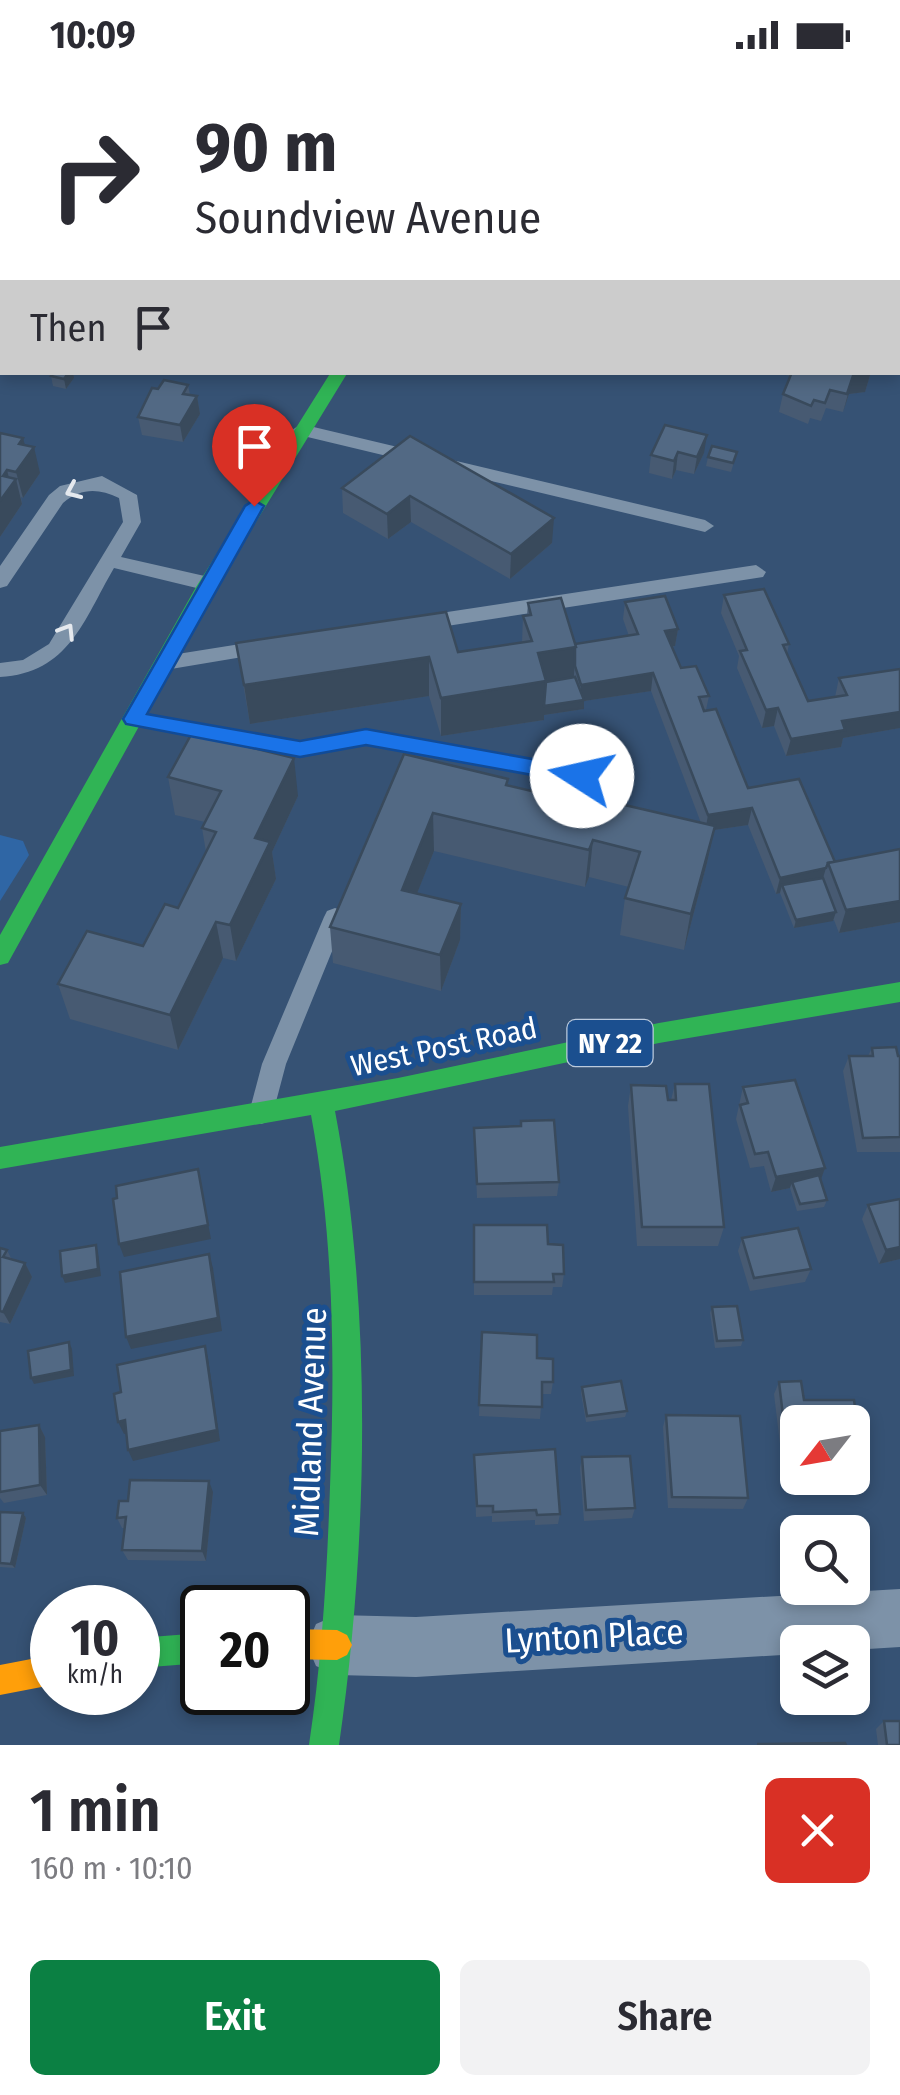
<!DOCTYPE html>
<html lang="en">
<head>
<meta charset="utf-8">
<style>
	body { margin:0; font-family:"Fira Sans Condensed",sans-serif; background:#f2f2f3; color:#2b2b33; height:100vh; display:flex; flex-direction:column; font-size:38px; white-space:nowrap }
	* { box-sizing:border-box; margin:0 }
	p { font-size:32px; color:#7c7c81 }
	.icon { flex:none; width:55px; height:55px; fill:none; stroke:currentColor; stroke-width:2; stroke-linecap:round; stroke-linejoin:round }
	.map { position:relative; height:1675px; overflow:hidden }
	.details { display:flex; flex-direction:column; background:#fff; flex:1 }
	.details>* { flex:none }
	.guide { position:absolute; left:0px; top:0px; width:900px; height:305px; box-shadow:0 5px 15px #0003; background:#fff; color:#2b2b33; overflow:hidden }
	.needle { width:65px; rotate:239deg }
	.buttons { position:absolute; left:780px; top:1335px; display:grid; gap:20px }
	.buttons a { display:grid; place-items:center; width:90px; height:90px; border-radius:15px; background:#fff; box-shadow:0 5px 15px #0003; font-size:50px }
	.speed { position:absolute; left:30px; top:1515px; display:flex; gap:20px; font-size:50px; font-weight:700; text-align:center }
	.speed>* { display:grid; place-content:center; width:130px; height:130px; border-radius:50%; background:#fff; box-shadow:0 5px 15px #0003; line-height:1 }
	.speed small { font-size:25px; font-weight:400 }
	.speed .limit { border:5px solid #111; border-radius:15px; background:#fff; color:#111 }
	.pin { position:absolute; display:grid; place-items:center; width:85px; height:85px; color:#fff; margin:-102px -42px; border-radius:50% 50% 50% 0; rotate:-45deg; box-shadow:0 0 10px #0007 }
	.pin .icon { rotate:45deg }
	.me { position:absolute; width:110px; margin:-55px; rotate:280deg; stroke-linejoin:round; filter:drop-shadow(0 0 8px #0008) }
	.turn { display:flex; align-items:center; gap:35px; height:210px; padding:0 30px; font-size:45px }
	.turn .icon { width:130px; height:130px; stroke-width:2.5 }
	.turn b { display:block; font-size:70px; line-height:85px }
	.then { display:flex; align-items:center; height:95px; padding:0 30px; background:#0003; gap:20px; font-size:38px }
	.round { display:grid; place-items:center; flex:none; width:105px; height:105px; border-radius:15px; background:#f2f2f3 }
	.headline { display:flex; align-items:center; justify-content:space-between; height:170px; padding:0 30px }
	h1 { font-size:60px; font-weight:600; line-height:75px }
	.primary-button { display:flex; gap:20px; margin-top:auto; padding:20px 30px }
	.primary-button a { flex:1; height:115px; border-radius:15px; background:#0b8043; color:#fff; font-size:40px; font-weight:600; line-height:115px; text-align:center }
	.primary-button a+a { background:#f2f2f3; color:#2b2b33 }
	.status { display:flex; justify-content:space-between; align-items:center; height:70px; padding:0 50px; background:#fff; direction:ltr }
	.status svg { height:28px; fill:currentColor }
	.map>svg:first-child { display:block }
	.green { fill:#2f66a5 }
	.lines { fill:none; stroke-linecap:round; stroke-linejoin:round }
	.lane { fill:#7d92a8; fill-rule:evenodd }
	.street { fill:#7d92a8; fill-rule:evenodd }
	.fast { fill:#30b455; fill-rule:evenodd }
	.slow { fill:#ff9f0a; fill-rule:evenodd }
	.wall { fill:#475a72 }
	.shaded-wall { fill:#394a5c }
	.building { fill:#526984; stroke:#394a5c; stroke-width:2.5 }
	.oneway { stroke:#e5e9ee }
	.route { fill:#1a73e8; stroke:#114b97; stroke-width:2.5 }
	.labels { text-anchor:middle; stroke-width:10; stroke-linejoin:round; paint-order:stroke }
	.shield { fill:#1b4f8f; stroke:#bbcadd; stroke-width:2.5 }
	.shield-label { font-size:28px; font-weight:bold; fill:#fff }
	.street-label { font-size:30px; fill:#fff; stroke:#1b4f8f }
	.near-street-label { font-size:35px; fill:#fff; stroke:#1b4f8f }
</style>
</head>
<body>
<div class="status"><b>10:09</b><svg viewBox="0 0 49 12"><path d="M0 12V9h3v3zM5 12V6h3v6zM10 12V3h3v9zM15 12V0h3v12zM26 1h20v11H26zM47 4h2v5h-2z"/></svg></div>
<div class="map">
<svg width="900" height="1675" viewBox="0 0 900 1675">
	<rect width="100%" height="100%" fill="#365274"/>
	<path class="green" d="M0,765L23,771L29,785L0,831Z"/>
	<g class="lines">
		<g class="lane">
			<path d="M301,354L705,450L714,456L705,462L295,364L292,360Z"/>
			<path d="M102,406L137,425L141,452L121,487L209,507L219,514L209,521L114,498C83,551 69,603 0,607V593L23,590L49,574L123,452L119,428C98,418 81,418 63,433L7,516L0,518V496L49,425L60,416Z"/>
			<path d="M756,495L766,502L763,507L421,560L411,553L421,546Z"/>
			<path d="M265,570L272,572L275,577L272,582L165,600L155,593L165,586Z"/>
			<path d="M133,641L299,671L366,659L618,704L629,712L618,720L366,675L299,687L126,654L123,649L126,644Z"/>
			<path d="M335,838L343,841L346,847L286,994L273,1043L270,1051L261,1054L252,1051L249,1043L262,994L324,847L327,841Z"/>
		</g>
		<g class="street">
			<path d="M2,22V42L0,43V23Z"/>
			<rect x="0" y="67" width="2" height="18"/>
			<rect x="898" y="254" width="2" height="21"/>
			<path d="M900,1519V1577L852,1580V1572H798V1584L416,1607L337,1605L316,1596L307,1575L316,1554L337,1545L416,1547Z"/>
		</g>
		<g class="fast">
			<path d="M331,302H348L215,519L8,893L0,895V865L196,517Z"/>
			<path d="M900,912V932L659,973L335,1041C373,1238 368,1476 339,1675H309C322,1589 327,1503 330,1417C335,1292 334,1168 311,1045L0,1099V1077L398,1008L659,953Z"/>
			<path d="M202,1563V1593L138,1598V1568Z"/>
		</g>
		<g class="slow">
			<path d="M288,1559L337,1560L347,1565L352,1575L347,1585L337,1590L288,1589Z"/>
			<path d="M52,1585V1615L0,1625V1595Z"/>
		</g>
	</g>
	<g class="wall">
		<path d="M287,0H318L316,2H287Z"/>
		<path d="M400,0H429L427,2H400Z"/>
		<path d="M474,0H517L515,2H474Z"/>
		<rect x="717" y="0" width="71" height="2"/>
		<path d="M0,94H2V196L1,198H2V250L0,249Z"/>
		<path d="M898,125H900V163L898,160Z"/>
		<path d="M54,302H73L74,308L66,319L53,316L51,306Z"/>
		<path d="M772,302H871L865,322L849,324L843,342L826,338L821,351L810,348L808,354L779,342L783,324L790,306Z"/>
		<path d="M188,315L190,325L197,326L200,344L183,372L142,365L138,347L158,319Z"/>
		<path d="M665,355L704,383L694,404L676,400L672,409L649,403L651,385Z"/>
		<path d="M0,363L25,375L40,403L23,428L21,427L22,434L0,467Z"/>
		<path d="M410,366L552,473L510,509L411,452L388,469L343,443L342,418Z"/>
		<path d="M737,382L731,402L706,396L708,387Z"/>
		<path d="M724,525L789,574L787,584L808,631L835,627L839,608L900,599V658L843,668L841,677L786,686L774,656L762,658L737,598L739,586L721,543Z"/>
		<path d="M625,532L678,559L675,576L672,577L681,598L709,626L706,640L748,718L835,792L900,779V852L839,863L834,850L794,858L780,823L776,824L748,755L714,760L707,793L684,880L620,865L625,828L629,817L589,807L585,817L434,781L417,823L461,834L460,870L441,921L333,893L330,857L404,684L508,709V715L600,737L701,753L651,621L584,631V639L544,645V650L441,666L429,626L250,654L236,573L458,582L522,573L523,546H527L528,533L575,574L629,566L623,549Z"/>
		<path d="M168,707L298,726L272,782L276,809L236,891L223,888L178,980L70,949L58,914L143,876L178,838L206,782L202,758L205,752L175,745Z"/>
		<path d="M872,978L900,986V1082H857L843,1001L849,986H868Z"/>
		<path d="M675,1014L724,1157L718,1176H637L628,1036L631,1015L668,1030H671Z"/>
		<path d="M743,1017L825,1098L820,1110L827,1130L824,1137L797,1141L790,1118L771,1122L764,1096L750,1098L736,1049Z"/>
		<path d="M474,1058L559,1112L557,1126L477,1128Z"/>
		<path d="M900,1129V1189L879,1194L862,1149L868,1135Z"/>
		<path d="M474,1155L548,1174L564,1204L562,1217H553L552,1225H474Z"/>
		<path d="M742,1168L811,1199L805,1212L750,1221L738,1181Z"/>
		<path d="M0,1178L7,1180L12,1190L25,1193L32,1207L10,1254L0,1252Z"/>
		<path d="M712,1237L743,1270L741,1276L715,1278L710,1243Z"/>
		<path d="M482,1262L553,1312L551,1324H542L540,1349L479,1346Z"/>
		<path d="M801,1311L804,1330H854L863,1390L856,1401H852V1352H798V1400L783,1399L774,1324L779,1312Z"/>
		<path d="M582,1317L627,1341L625,1347L586,1352L581,1323Z"/>
		<path d="M666,1345L748,1428L743,1439L668,1438L663,1357Z"/>
		<path d="M39,1355L45,1367L47,1425L4,1433L0,1428V1361Z"/>
		<path d="M474,1385L560,1444L558,1454L535,1455V1450L492,1452V1446L476,1447Z"/>
		<path d="M582,1387L635,1438L632,1448L584,1451L580,1398Z"/>
		<path d="M213,1422L206,1491L128,1490L122,1480L125,1458H122L117,1448Z"/>
		<path d="M0,1442L23,1443L26,1448L15,1498L0,1497Z"/>
		<path d="M884,1651L900,1675H878L876,1659Z"/>
	</g>
	<g class="shaded-wall">
		<path d="M499,0H517L515,2H498Z"/>
		<path d="M69,302H73L74,308L66,319L64,309Z"/>
		<path d="M871,302L865,322L849,324L843,342L853,306Z"/>
		<path d="M197,326L200,344L183,372L180,355Z"/>
		<path d="M707,365L704,383L694,404L697,387Z"/>
		<path d="M23,368L28,386L34,377L40,403L23,428L16,402L19,374Z"/>
		<path d="M678,382L676,400L672,409L674,391Z"/>
		<path d="M7,400L11,416L16,409L22,434L0,467V431L3,406Z"/>
		<path d="M410,426L411,452L388,469L387,444Z"/>
		<path d="M554,448L552,473L510,509L511,484Z"/>
		<path d="M678,559L675,576L663,578L665,561Z"/>
		<path d="M576,577L573,617L579,631L581,615L653,603L651,621L584,631V639L544,645V650L441,666V628L538,583Z"/>
		<path d="M429,587V626L250,654L244,615Z"/>
		<path d="M778,638L774,656L762,658L766,640Z"/>
		<path d="M900,642V658L843,668L841,677L786,686L791,669L842,651Z"/>
		<path d="M294,688L298,726L272,782L276,809L236,891L230,855L255,768Z"/>
		<path d="M752,738L748,755L714,760L707,793L684,880L708,745Z"/>
		<path d="M433,743L434,781L404,856L402,820Z"/>
		<path d="M593,770L589,807L585,817L589,780Z"/>
		<path d="M826,798L821,815H782L780,823L776,824L780,808Z"/>
		<path d="M900,831V852L839,863L846,840Z"/>
		<path d="M461,834L460,870L441,921L440,885Z"/>
		<path d="M836,842L833,851L794,858L796,850Z"/>
		<path d="M216,852L223,888L178,980L170,945Z"/>
		<path d="M825,1098L820,1112H792L790,1118L771,1122L776,1107Z"/>
		<path d="M198,1099L211,1169L124,1187L119,1174Z"/>
		<path d="M96,1175L98,1182L101,1206L65,1213L62,1206Z"/>
		<path d="M900,1177V1189L879,1194L886,1180Z"/>
		<path d="M209,1184L213,1198L222,1261L131,1279L126,1267Z"/>
		<path d="M25,1193L32,1207L10,1254L3,1242Z"/>
		<path d="M69,1272L72,1279L74,1306L34,1314L31,1308Z"/>
		<path d="M205,1276L208,1288L220,1371L133,1391L128,1380Z"/>
		<path d="M125,1350L130,1362L124,1364L118,1352Z"/>
		<path d="M39,1355L45,1367L47,1425L40,1415Z"/>
		<path d="M209,1411L213,1422L206,1491L202,1481Z"/>
		<path d="M23,1443L26,1448L15,1498L11,1494Z"/>
	</g>
	<g class="building">
		<path d="M61,0H126L124,2H59Z"/>
		<path d="M898,38H900V58L898,50Z"/>
		<path d="M0,94H2V138L0,141Z"/>
		<path d="M898,125H900V140L898,136Z"/>
		<rect x="0" y="144" width="2" height="20"/>
		<rect x="0" y="198" width="2" height="21"/>
		<path d="M54,302H69L64,309L51,306Z"/>
		<path d="M792,302H870L869,304L853,306L847,324L830,320L825,333L814,330L811,336L783,324Z"/>
		<path d="M164,310L188,315L183,324L197,326L180,355L138,347L152,318L158,319Z"/>
		<path d="M665,355L707,365L697,387L678,382L674,391L651,385Z"/>
		<path d="M0,363L23,368L19,374L34,377L16,402L7,400L3,406L16,409L0,431Z"/>
		<path d="M410,366L554,448L511,484L410,426L387,444L342,418Z"/>
		<path d="M712,376L737,382L733,393L708,387Z"/>
		<path d="M764,519L789,574L783,575L808,631L847,625L839,608L900,599V642L842,651L845,660L791,669L778,638L766,640L740,581L747,580L724,525Z"/>
		<path d="M665,526L678,559L665,561L681,598L696,596L709,626L699,627L704,641L716,639L748,718L799,709L835,792L828,793L826,798L780,808L752,738L708,745L653,603L581,615L575,596V574L638,564L625,532Z"/>
		<path d="M561,528L576,577L538,583L546,611L441,628L429,587L244,615L236,573L446,542L458,582L532,571L523,546L531,545L528,533Z"/>
		<path d="M575,607L584,630L544,636L546,612Z"/>
		<path d="M192,663L294,688L255,768L270,772L230,855L216,852L170,945L58,914L87,861L143,876L165,834L178,838L216,762L202,758L221,721L168,707Z"/>
		<path d="M404,684L508,709L506,715L600,737L603,730L715,756L691,844L625,828L640,782L593,770L589,780L433,743L402,820L461,834L440,885L330,857Z"/>
		<path d="M900,779V831L846,840L828,793Z"/>
		<path d="M823,808L836,842L796,850L782,815Z"/>
		<path d="M896,977L898,986H900V1067L863,1068L849,986H873L872,978Z"/>
		<path d="M795,1010L825,1098L776,1107L768,1082L755,1084L740,1035L748,1033L743,1017Z"/>
		<path d="M675,1014H709L724,1157H642L631,1015L666,1016L668,1030H676Z"/>
		<path d="M554,1050L559,1112L477,1114L474,1058L521,1056V1051Z"/>
		<path d="M198,1099L208,1155L119,1174L113,1129L117,1128L116,1116Z"/>
		<path d="M819,1105L827,1130L800,1134L792,1112Z"/>
		<path d="M900,1129V1177L886,1180L868,1135Z"/>
		<path d="M474,1155H547L548,1174L563,1175L564,1204H553L554,1212H474Z"/>
		<path d="M798,1158L811,1199L754,1208L742,1168Z"/>
		<path d="M96,1175L98,1199L62,1206L60,1181Z"/>
		<path d="M0,1178L7,1180L3,1187L25,1193L3,1242L0,1241Z"/>
		<path d="M209,1184L218,1248L126,1267L120,1202Z"/>
		<path d="M737,1236L743,1270L717,1271L712,1237Z"/>
		<path d="M482,1262L537,1265V1288L553,1289V1312H542V1337L479,1335Z"/>
		<path d="M69,1272L71,1300L31,1308L28,1281Z"/>
		<path d="M205,1276L217,1360L128,1380L125,1350L118,1352L114,1324L121,1322L117,1295Z"/>
		<path d="M621,1311L627,1341L587,1346L582,1317Z"/>
		<path d="M801,1311L804,1330H854L863,1390H852V1352H798V1388H788L779,1312Z"/>
		<path d="M666,1345L740,1346L748,1428L672,1427Z"/>
		<path d="M39,1355L40,1415L0,1422V1361Z"/>
		<path d="M555,1379L560,1444L537,1445L536,1440L493,1442V1436H477L474,1385Z"/>
		<path d="M630,1386L635,1438L586,1440L582,1387Z"/>
		<path d="M130,1410L209,1411L202,1481L122,1480L126,1447L117,1448L119,1431H128Z"/>
		<path d="M0,1442L23,1443L11,1494L0,1493Z"/>
		<path d="M884,1651H900V1675H887Z"/>
		<path d="M845,1673L846,1675L757,1674Z"/>
	</g>
	<defs><path id="oneway-chevron" d="M-2-3.5L2.5 0L-2 3.5" fill="none" stroke-width="1.6" stroke-linecap="round" stroke-linejoin="round" transform="scale(2.5)"/></defs>
	<g class="oneway">
		<use href="#oneway-chevron" transform="translate(73 421) rotate(156)"/>
		<use href="#oneway-chevron" transform="translate(67 561) rotate(-58)"/>
	</g>
	<path class="route" d="M254,430L264,436L147,644L300,671L366,659L582,698L589,700L592,706L589,712L582,714L366,675L300,687L126,654L123,649L126,644L245,436Z"/>
	<g class="labels">
		<rect class="shield" x="567.5" y="950" width="85" height="46" rx="8"/>
		<g class="shield-label">
			<text x="610" y="983">NY 22</text>
		</g>
		<g class="street-label">
			<text transform="translate(444 977) rotate(-12)" y="10">West Post Road</text>
		</g>
		<g class="near-street-label">
			<text transform="translate(310 1352) rotate(-88)" y="12">Midland Avenue</text>
			<text transform="translate(594 1566) rotate(-3)" y="12">Lynton Place</text>
		</g>
	</g>
</svg>
<div class="buttons">
<a><svg class="needle" viewBox="-14 -14 28 28"><path d="M0-13l5 13h-10z" fill="#e53935"/><path d="M0 13l5-13h-10z" fill="#7c7c81"/></svg></a>
<a><svg class="icon" aria-label="search" viewBox="0 0 24 24"><circle cx="10" cy="10" r="6"/><path d="M15 15l6 6"/></svg></a>
<a><svg class="icon" aria-label="layers" viewBox="0 0 24 24"><path d="M12 4l9 5-9 5-9-5zM3 14l9 5 9-5"/></svg></a>
</div>
<div class="speed"><div>10<small>km/h</small></div><div class="limit">20</div></div>
<div class="pin" style="left:254px;top:436px;background:#d93025"><svg class="icon" aria-label="arrive" viewBox="0 0 24 24"><path d="M6 21V4h12l-3 4 3 4H6"/></svg></div>
<svg class="me" style="left:582px;top:706px" viewBox="-20 -20 40 40"><circle r="19" fill="#fff"/><path d="M0-13L10 11 0 6-10 11z" fill="#1a73e8"/></svg>
<div class="guide">
<div class="turn"><svg class="icon" aria-label="right" viewBox="0 0 24 24"><path d="M7 20v-9h11M14 6l5 5-5 5"/></svg><div><b>90 m</b>Soundview Avenue</div></div>
<div class="then">Then<svg class="icon" aria-label="arrive" viewBox="0 0 24 24"><path d="M6 21V4h12l-3 4 3 4H6"/></svg></div>
</div>
</div>
<section class="details">
<div class="headline"><div><h1>1 min</h1><p>160 m · 10:10</p></div><a class="round" style="background:#d93025;color:#fff"><svg class="icon" aria-label="close" viewBox="0 0 24 24"><path d="M6 6l12 12M18 6L6 18"/></svg></a></div>
<div class="primary-button"><a>Exit</a><a>Share</a></div>
</section>
</body>
</html>
